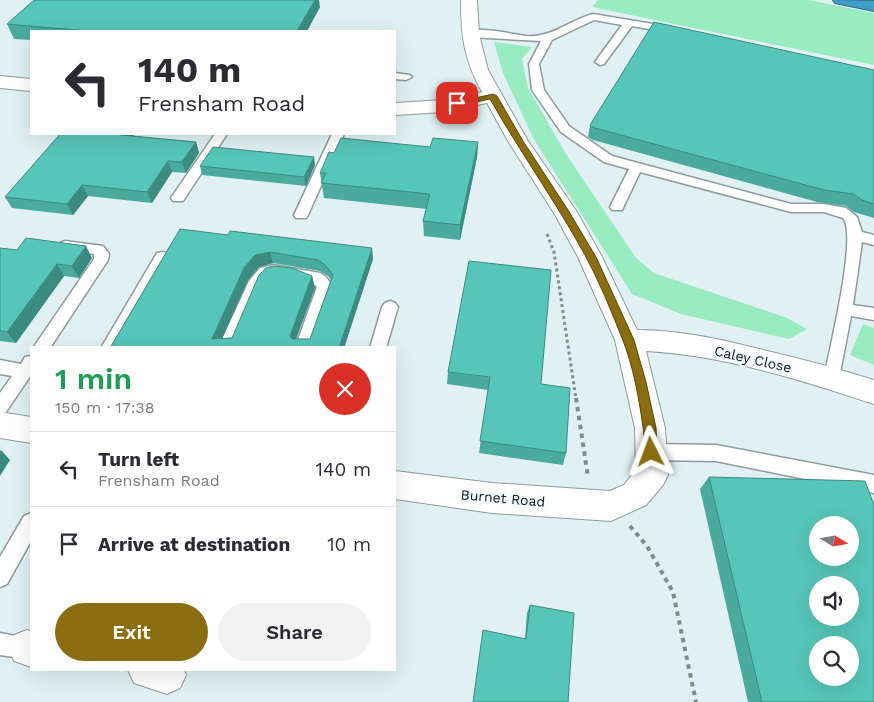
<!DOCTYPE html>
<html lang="en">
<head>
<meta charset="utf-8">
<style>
	body { margin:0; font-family:"Work Sans",sans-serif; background:#f2f2f3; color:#2b2b33; height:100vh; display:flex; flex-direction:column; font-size:19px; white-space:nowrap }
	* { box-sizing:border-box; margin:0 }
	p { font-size:16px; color:#7c7c81 }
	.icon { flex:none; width:28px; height:28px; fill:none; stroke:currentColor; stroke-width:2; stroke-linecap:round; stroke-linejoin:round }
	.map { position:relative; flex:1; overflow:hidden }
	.panel { position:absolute; left:30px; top:346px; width:366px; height:325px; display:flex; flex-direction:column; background:#fff; border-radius:0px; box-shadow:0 5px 20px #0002 }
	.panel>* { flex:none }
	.top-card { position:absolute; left:30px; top:30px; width:366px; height:105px; border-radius:0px; box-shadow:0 5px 20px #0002; background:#fff; color:#2b2b33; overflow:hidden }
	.needle { width:32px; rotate:101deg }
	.buttons { position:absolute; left:809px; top:516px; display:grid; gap:10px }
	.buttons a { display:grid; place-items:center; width:50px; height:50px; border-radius:50%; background:#fff; box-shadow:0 5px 20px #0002; font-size:25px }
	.pin { position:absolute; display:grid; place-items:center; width:42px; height:42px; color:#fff; margin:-21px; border-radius:10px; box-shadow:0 2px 8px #0006 }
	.me { position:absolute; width:55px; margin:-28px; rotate:357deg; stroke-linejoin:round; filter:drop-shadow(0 0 4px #0008) }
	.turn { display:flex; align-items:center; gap:18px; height:105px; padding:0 25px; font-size:22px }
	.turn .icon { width:65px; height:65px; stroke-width:2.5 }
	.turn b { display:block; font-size:35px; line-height:42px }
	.round { display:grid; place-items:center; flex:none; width:52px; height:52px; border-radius:26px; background:#f2f2f3 }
	.head { display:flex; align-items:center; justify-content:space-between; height:85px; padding:0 25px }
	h1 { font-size:30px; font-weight:600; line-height:38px; color:#1e9e55 }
	.button { display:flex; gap:10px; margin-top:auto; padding:10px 25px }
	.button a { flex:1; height:58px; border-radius:30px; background:#896d0e; color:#fff; font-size:20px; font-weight:600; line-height:58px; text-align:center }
	.button a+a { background:#f2f2f3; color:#2b2b33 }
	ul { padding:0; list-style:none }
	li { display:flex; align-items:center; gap:15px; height:75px; padding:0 25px; border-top:1px solid #e1e1e2 }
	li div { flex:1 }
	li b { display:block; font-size:19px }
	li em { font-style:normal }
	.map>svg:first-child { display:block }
	.green { fill:#99ebc1 }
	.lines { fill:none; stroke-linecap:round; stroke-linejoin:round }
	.lane-casing { stroke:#8d9b9d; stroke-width:3 }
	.street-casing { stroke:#8d9b9d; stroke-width:2 }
	.highway-casing { stroke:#2e6d89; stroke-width:2 }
	.path-far1 { stroke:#808b8c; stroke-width:3; stroke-dasharray:3 3; stroke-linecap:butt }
	.path { stroke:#808b8c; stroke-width:4; stroke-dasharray:4.5 4.5; stroke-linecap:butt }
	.lane { fill:#fff; fill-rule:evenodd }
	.street { fill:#fff; fill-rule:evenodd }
	.highway { fill:#3f9dc8; fill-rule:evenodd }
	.wall { fill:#4aaa9e; fill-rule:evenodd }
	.shaded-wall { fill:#3c8b81 }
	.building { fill:#56c6b8; stroke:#3c8b81; fill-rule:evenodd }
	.route { fill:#896d0e; stroke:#594709 }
	.labels { text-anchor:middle; stroke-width:5; stroke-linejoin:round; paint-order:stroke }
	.street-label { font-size:14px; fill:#0f1515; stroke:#f1fdff }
</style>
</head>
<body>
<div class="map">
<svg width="874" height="702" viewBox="0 0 874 702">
	<rect width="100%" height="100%" fill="#e1f1f3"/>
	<g class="green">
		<path d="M598,0H808L874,13V65L592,7Z"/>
		<path d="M494,42L532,47L522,59L528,88L566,154L636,258L654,273L787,318L807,329L789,339L681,314L632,294L533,138L503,73Z"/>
		<path d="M863,324L874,328V365L850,355Z"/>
	</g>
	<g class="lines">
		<g class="lane-casing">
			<g id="lane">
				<path d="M593,14L671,27L676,30L671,33L632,26L604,64L600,65L595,62L622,25L594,20L552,40L539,64L544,90L569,126L612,156L791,204H824L846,208L857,217L862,232L874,235V245L862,242L853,305L874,308V320L851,316L838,383L832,385L826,383L824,378C829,351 858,235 843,218L824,212H791L640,172L622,210H612L610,207L629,169L604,162L561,132L532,90L529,64L541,41L470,37L465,34C475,25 512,34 526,36C552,38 570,20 593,14Z"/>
				<path d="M395,73L410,75L412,77L406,80L395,79Z"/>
				<path d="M215,134H227L183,201H173L171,198Z"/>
				<path d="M332,134H344L308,215L306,218H296L294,215Z"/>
				<path d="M65,241L103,246L109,254L108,260L50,348H33L94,259V254L60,249L58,246L60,243Z"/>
				<path d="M162,252L167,253L169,257L118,348H101L157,253Z"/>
				<path d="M273,265L320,273L326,277L333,287L311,348H295L317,287C311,280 281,273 271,276C266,277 263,283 260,287L234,348H218L249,281L260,268Z"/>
				<path d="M390,301L395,303L398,307L386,348H370L382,307L385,303Z"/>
				<path d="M31,356V375L6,412L0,414V393L12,376L0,374V360L21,364L25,357Z"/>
				<path d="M651,444L716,445L874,475V493L716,461L651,460L645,458L642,452L645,446Z"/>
				<path d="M31,513V541L7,584L0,587V557L24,516Z"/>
				<path d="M0,633L31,639V657L27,659L0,655Z"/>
			</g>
		</g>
		<g class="street-casing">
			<g id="street">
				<path d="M461,0H477L479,34L488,70L528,141L577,212L602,257L637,330C679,330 719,339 759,349C798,358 836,368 874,380V404C802,380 722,355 646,351L665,428L668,475L663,485L646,505L611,521L492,513L395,499V471L492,483L610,491L624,485L636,470L635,428L615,340L578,257L554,213L508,141L487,103L443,112L395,115V103L443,100L482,92C464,59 461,37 461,0Z"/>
				<path d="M0,76L31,79V91L0,88Z"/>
				<path d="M0,412L31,417V443L0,438Z"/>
				<path d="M27,630L31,631V667L14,661L9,648L14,635Z"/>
				<path d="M128,670H184L186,675L180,688L167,694L134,683Z"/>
			</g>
		</g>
		<g class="highway-casing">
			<path id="highway" d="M833,0L874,1V11L835,3Z"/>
		</g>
		<path class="path-far1" d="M547,234L554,252L576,399"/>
		<g class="path">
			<path d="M576,398L588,477"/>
			<path d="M630,526L647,546L673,592L696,702"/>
		</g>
		<use href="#lane" class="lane"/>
		<use href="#street" class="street"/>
		<use href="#highway" class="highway"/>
	</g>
	<g class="wall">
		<path d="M320,7L307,31H31V40L14,39L7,24Z"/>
		<path d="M874,70V218L854,212L846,206L817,202L593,140L588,137L590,125Z"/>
		<path d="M135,134L133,136L196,142L199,153L186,173L172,172L152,203L88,196L73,215L12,208L5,197Z"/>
		<path d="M478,142L477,157L460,240L424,236L423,221L427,209L324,198L320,173L334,153L430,147Z"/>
		<path d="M315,165L306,186L202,175L200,166Z"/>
		<path d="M180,229L373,259L344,348H110ZM273,263L320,271L328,276L331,280L310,339H296L315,288L312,276L232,338H222L248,280L259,267Z"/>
		<path d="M0,248L92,258L79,278L64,276L16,343L0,341Z"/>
		<path d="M448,372L541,384L566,453L563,465L479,453L488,390L447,384Z"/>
		<path d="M709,477L874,702H748L700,489Z"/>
		<path d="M530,605L568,702L525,638L527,613Z"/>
	</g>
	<g class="shaded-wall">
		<path d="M315,0H319L320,7L307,31H297Z"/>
		<path d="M122,134H135L126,146L121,135Z"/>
		<path d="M196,142L199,153L186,173L182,162Z"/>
		<path d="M478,142L477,157L460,240V225Z"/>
		<path d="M314,157L315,165L306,186L304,177Z"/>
		<path d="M168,161L172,172L152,203L147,192Z"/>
		<path d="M82,185L88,196L73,215L67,204Z"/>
		<path d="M86,246L92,258L79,278L72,266Z"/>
		<path d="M372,248L373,259L344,348H339Z"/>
		<path d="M270,252L273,263L259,267L248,280L218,348L212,339L244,268L255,255Z"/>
		<path d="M57,264L64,276L16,343L7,332Z"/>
		<path d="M312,276L315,288L293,347L290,336Z"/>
		<path d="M1,450L10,460L0,476V451Z"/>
	</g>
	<g class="building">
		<path d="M34,0H315L297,31H88L7,24Z"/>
		<path d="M654,22L874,70V204L862,200L854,194L824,190L595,128L590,125Z"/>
		<path d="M60,134H122L121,135L196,142L182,162L168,161L147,192L82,185L67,204L5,197Z"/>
		<path d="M341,138L430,147L433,138L478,142L460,225L423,221L430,194L321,183L326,173H320L329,152L334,153Z"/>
		<path d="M213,147L314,157L304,177L200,166Z"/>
		<path d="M180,229L228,235L230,231L372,248L339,348H110ZM270,252L318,260L325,265L333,275L310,339H292L290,336L312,276L292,268L273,266L266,268L259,275L232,338L212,339L244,268L255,255Z"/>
		<path d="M26,238L86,246L72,266L57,264L7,332L0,331V248L17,250Z"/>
		<path d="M469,261L551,270L541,384L570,388L566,453L480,441L490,377L448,372Z"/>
		<path d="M709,477L865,481L874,505V702H762ZM818,525H850V558H818ZM818,585H850V618H818ZM818,645H850V678H818Z"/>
		<path d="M530,605L574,613L568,702H473L483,630L526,639Z"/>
	</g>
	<path class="route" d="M493,94L497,96L523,141L568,210L596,257L634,340L646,382L656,428L657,452L655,456L651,458L647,456C642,447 645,436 643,427C639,398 633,365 622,338C611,310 599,281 585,255C556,202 520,152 490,99L457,106L453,103Z"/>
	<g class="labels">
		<g class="street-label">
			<text transform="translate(753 359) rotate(13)" y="5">Caley Close</text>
			<text transform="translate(503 498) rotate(5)" y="5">Burnet Road</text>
		</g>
	</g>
</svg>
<div class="buttons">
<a><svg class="needle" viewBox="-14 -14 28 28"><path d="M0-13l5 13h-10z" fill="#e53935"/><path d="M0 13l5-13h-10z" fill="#7c7c81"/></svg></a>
<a><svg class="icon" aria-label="sound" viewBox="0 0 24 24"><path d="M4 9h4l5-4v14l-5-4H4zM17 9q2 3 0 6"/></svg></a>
<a><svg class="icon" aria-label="search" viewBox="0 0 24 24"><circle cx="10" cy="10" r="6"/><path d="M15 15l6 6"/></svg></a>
</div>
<div class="pin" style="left:457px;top:103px;background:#d93025"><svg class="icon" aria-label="arrive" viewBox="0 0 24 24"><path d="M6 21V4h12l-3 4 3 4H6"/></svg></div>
<svg class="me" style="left:651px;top:452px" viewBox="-20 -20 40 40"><path d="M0-17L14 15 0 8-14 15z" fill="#896d0e" stroke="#fff" stroke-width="4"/></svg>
<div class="top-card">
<div class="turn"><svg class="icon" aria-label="left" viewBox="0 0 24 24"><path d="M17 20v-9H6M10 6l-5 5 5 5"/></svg><div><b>140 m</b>Frensham Road</div></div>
</div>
<section class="panel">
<div class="head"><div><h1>1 min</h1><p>150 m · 17:38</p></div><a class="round" style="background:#d93025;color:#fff"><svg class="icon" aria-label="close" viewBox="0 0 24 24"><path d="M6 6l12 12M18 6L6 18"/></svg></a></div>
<ul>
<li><svg class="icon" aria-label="left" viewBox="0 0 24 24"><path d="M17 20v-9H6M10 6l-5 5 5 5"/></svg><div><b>Turn left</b><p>Frensham Road</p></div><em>140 m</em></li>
<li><svg class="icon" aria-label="arrive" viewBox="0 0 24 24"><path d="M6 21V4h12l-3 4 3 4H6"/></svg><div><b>Arrive at destination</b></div><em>10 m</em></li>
</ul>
<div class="button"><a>Exit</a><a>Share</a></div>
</section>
</div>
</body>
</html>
